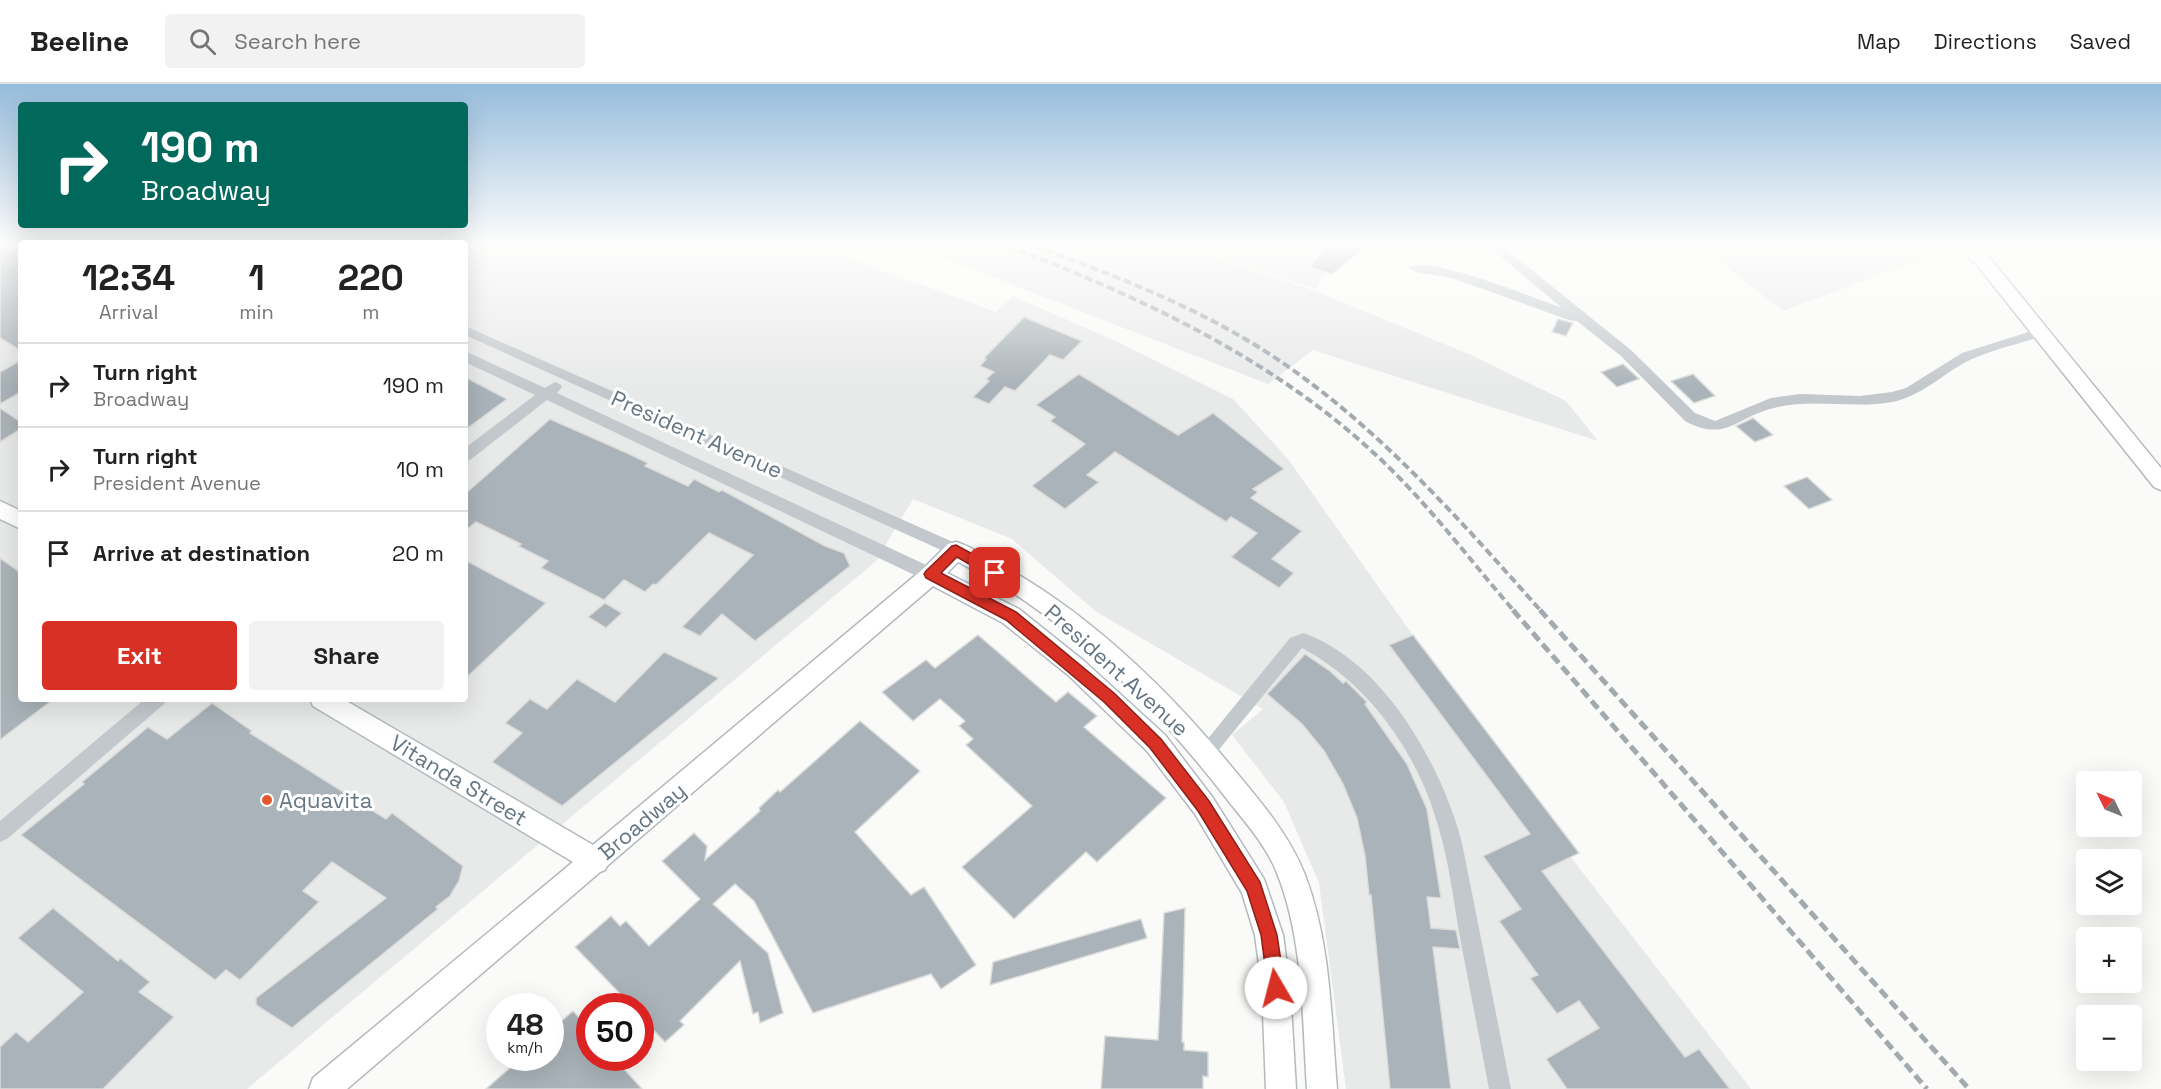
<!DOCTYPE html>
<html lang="en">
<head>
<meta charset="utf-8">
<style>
	body { margin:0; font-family:"Space Grotesk",sans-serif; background:#f2f2f2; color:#222; height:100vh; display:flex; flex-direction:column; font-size:22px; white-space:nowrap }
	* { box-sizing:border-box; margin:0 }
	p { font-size:20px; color:#767676 }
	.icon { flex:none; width:33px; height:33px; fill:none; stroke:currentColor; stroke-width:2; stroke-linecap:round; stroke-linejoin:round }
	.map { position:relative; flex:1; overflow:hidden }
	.sheet { position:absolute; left:18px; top:156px; width:450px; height:462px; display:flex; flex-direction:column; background:#fff; border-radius:6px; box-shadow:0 6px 24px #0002 }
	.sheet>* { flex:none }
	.guide { position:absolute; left:18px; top:18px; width:450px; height:126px; border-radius:6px; box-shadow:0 6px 24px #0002; background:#00695c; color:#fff; overflow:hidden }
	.needle { width:39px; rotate:313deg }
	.tools { position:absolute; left:2076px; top:687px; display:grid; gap:12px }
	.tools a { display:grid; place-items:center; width:66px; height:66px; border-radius:6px; background:#fff; box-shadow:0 6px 24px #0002; font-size:30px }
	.speed { position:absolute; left:486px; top:909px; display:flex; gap:12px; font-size:30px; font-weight:700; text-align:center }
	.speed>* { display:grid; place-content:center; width:78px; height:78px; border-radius:50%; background:#fff; box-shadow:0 6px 24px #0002; line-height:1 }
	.speed small { font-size:15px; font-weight:400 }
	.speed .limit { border:9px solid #d22; background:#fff; color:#111 }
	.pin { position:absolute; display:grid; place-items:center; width:51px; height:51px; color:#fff; margin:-26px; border-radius:12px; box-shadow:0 3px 9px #0006 }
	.me { position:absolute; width:66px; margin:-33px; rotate:352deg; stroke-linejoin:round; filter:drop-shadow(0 0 4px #0008) }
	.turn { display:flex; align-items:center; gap:21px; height:126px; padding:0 24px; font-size:27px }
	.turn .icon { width:78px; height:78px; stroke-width:2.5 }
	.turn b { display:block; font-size:42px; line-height:51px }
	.eta { display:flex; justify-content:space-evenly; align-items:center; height:102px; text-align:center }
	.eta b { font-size:36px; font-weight:700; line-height:42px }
	.button { display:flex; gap:12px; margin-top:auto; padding:12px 24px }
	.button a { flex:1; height:69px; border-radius:6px; background:#d93025; color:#fff; font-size:24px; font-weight:700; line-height:69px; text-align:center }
	.button a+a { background:#f2f2f2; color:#222 }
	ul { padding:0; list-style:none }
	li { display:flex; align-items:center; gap:18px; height:84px; padding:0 24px; border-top:2px solid #e0e0e0 }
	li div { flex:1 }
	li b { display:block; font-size:22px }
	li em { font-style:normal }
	header { display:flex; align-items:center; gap:36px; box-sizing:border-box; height:84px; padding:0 30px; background:#fff; border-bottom:2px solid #e0e0e0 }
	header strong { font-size:28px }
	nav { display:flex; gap:33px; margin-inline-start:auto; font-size:21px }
	.search { width:420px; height:54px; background:#f2f2f2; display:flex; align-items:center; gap:15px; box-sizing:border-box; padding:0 21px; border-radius:6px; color:#767676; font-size:22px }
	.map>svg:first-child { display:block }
	.built { fill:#e8e9e9 }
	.building { fill:#aab3b9; stroke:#dcdcda; stroke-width:1.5 }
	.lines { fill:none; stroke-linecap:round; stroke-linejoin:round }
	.secondary-casing { stroke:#b3babf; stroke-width:3 }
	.street { fill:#c3c8cc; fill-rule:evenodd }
	.secondary { fill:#fff; fill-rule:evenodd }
	.rail-far1 { stroke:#a2aab0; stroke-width:4; stroke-dasharray:8 4; stroke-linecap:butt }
	.rail { stroke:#a2aab0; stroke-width:5; stroke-dasharray:10 5; stroke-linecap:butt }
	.route { fill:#d93025; stroke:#8d1f18; stroke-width:1.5 }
	.poi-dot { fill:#e4572e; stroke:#fff; stroke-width:2 }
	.labels { text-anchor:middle; stroke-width:6; stroke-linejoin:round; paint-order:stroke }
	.street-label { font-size:22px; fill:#657683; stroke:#fff }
	.poi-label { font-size:22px; fill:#657683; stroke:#fff; text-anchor:start }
</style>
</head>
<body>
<header>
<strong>Beeline</strong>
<div class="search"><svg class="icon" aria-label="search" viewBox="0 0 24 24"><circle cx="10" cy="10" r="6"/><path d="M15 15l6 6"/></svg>Search here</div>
<nav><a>Map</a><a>Directions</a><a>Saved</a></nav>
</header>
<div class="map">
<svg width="2161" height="1005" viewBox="0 0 2161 1005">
	<rect width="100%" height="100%" fill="#fafaf8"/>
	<g class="built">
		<path d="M0,162H21V615H465V162H815L996,228L1013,212L1120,259L1233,315L1288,375L1562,762L1751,1005H1346L1319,799L1284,718L1232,651L1263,625L1095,527L1012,455L913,415L876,477L247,1005H0Z"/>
		<path d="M913,162H1182L1318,208L1471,271L1566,317L1598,357L1313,266L1268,300Z"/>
		<path d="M1187,162H1342L1315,205Z"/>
		<path d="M1701,162H1944L1948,165L1783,227Z"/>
	</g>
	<g class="building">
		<path d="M0,162H21V267L0,254Z"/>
		<path d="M1327,162H1367L1332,190L1310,183Z"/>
		<path d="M1024,233L1082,257L1063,276L1050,271L1015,307L1005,303L989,320L973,313L989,297L986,295L994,288L980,282L986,275L984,274Z"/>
		<path d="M1558,235L1573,239L1566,252L1552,248Z"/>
		<path d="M21,276V308L0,320V288Z"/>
		<path d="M1623,280L1639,295L1617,303L1601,288Z"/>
		<path d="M1079,290L1178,351L1213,329L1284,385L1253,405L1258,408L1251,414L1302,447L1272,475L1294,489L1279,504L1231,473L1257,449L1231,433L1226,438L1115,368L1087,391L1099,398L1065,425L1032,402L1085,360L1050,337L1055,333L1036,321Z"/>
		<path d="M1693,290L1715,312L1694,319L1671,297Z"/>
		<path d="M465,293L507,315L465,346Z"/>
		<path d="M0,324L21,338V345L0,358Z"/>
		<path d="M1753,334L1773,351L1755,358L1736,342Z"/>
		<path d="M550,335L627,369L648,379L645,382L688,402L694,395L719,408L722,406L825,462L844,469L850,482L755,557L722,530L700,552L682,543L753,471L709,449L656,501L653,500L645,508L624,496L604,516L541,484L548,477L518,462L521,460L476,438L465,447V410Z"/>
		<path d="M1807,393L1832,416L1809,425L1784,402Z"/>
		<path d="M0,474L21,489V615H54L0,656Z"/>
		<path d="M465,476L546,519L465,595Z"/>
		<path d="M605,519L622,529L606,544L588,533Z"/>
		<path d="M978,551L1056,618L1068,608L1097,632L1084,643L1166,714L1097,778L1086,768L1014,835L962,783L1032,722L966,661L973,655L959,642L965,637L940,615L913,637L882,608L926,576L935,584Z"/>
		<path d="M1413,551L1579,769L1542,787L1685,973L1699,965L1730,1005H1567L1546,975L1599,944L1579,917L1557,930L1530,894L1538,891L1499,837L1521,825L1483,772L1530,750L1389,561Z"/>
		<path d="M664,568L719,594L562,722L492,678L522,649L505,639L530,615L547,625L577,595L615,618Z"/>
		<path d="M1305,570L1330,587L1343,599L1346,597L1367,618L1365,620L1407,680L1427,725L1441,814L1427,813L1431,844L1456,846L1460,865L1433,863L1451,1005H1390L1371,811H1369L1365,772L1357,734L1343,700L1324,667L1302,640L1267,610Z"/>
		<path d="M212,619L252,647L250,649L386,735L392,729L463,782L459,797L450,812L436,823L438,825L292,944L256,921V914L386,814L332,778L303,807L319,818L240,896L226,886L215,896L21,751L84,700L82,698L148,643L167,655Z"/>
		<path d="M860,637L920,687L855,748L911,811L924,803L976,881L941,905L931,890L813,929L754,817L735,800L713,820L768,869L783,929L760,939L758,928L753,930L740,877L680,937L684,941L665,958L640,932V922H632L575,863L611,832L620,842L626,837L649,862L700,815L662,777L694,749L707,762L705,776L760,727L759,724L778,706L780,708Z"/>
		<path d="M53,824L118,877L120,874L150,898L139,908L174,933L103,1005H0V963L16,948L28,958L83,908L18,854Z"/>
		<path d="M1185,824L1182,958H1184V966L1208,968V993L1203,992V1005H1101L1105,952L1158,956L1164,829Z"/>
		<path d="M1141,835L1147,854L990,901L993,878Z"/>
		<path d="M573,927L590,946V974H614L642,1005H486L521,974H550V947Z"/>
	</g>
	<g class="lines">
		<g class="secondary-casing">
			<g id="secondary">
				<path d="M1958,162H1977L1989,173L2161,384V406L2154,403L1977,181Z"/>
				<path d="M0,417L21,427V445L0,435Z"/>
				<path d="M956,458C970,462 983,471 996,478C1092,530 1172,609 1240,693C1265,723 1290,753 1305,791C1331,859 1331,933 1337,1005H1307C1302,933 1304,857 1277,789C1266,760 1242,735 1223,710C1167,638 1101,569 1025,517C1004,502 981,490 958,478L947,489L1019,525L1084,577L1165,651L1213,714L1264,795L1283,851L1290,904L1296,1005H1266L1262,904L1255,851L1242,809L1195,730L1147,667L1068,591L1003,539L933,502L607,782L605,786L600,788L347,1005H309L313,994L573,778L313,622L310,615H343L593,761L923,485L948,460Z"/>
			</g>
		</g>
		<g class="street">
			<path d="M1488,162H1502L1631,266L1695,329L1715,337L1771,314L1800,310L1860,312L1892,308L1906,304L1962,269L2041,244L2048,248L2046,251C2022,259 1995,265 1972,275C1944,288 1923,312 1892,318C1853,325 1812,314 1774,324C1736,333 1726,359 1685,337L1621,272L1577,237L1569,236L1452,194L1416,188L1409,184C1424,169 1539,216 1562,224Z"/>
			<path d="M465,242L962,462L964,466L962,470L956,472L950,470L465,251Z"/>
			<path d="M465,267L545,304L555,298L560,300L562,303L557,309L937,486L939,491L937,496L931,497L925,496L547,316L470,376L465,377V364L535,311L465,278Z"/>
			<path d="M1303,549C1383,576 1442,682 1462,759L1511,1005H1489C1479,953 1469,900 1459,848C1453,813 1449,779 1439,745C1419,671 1370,600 1302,564L1212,674L1206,676L1200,674L1197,668L1290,554Z"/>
			<path d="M145,615H167L164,620L7,755L0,758V737Z"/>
		</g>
		<use href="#secondary" class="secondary"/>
		<g class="rail-far1">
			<path d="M1007,162C1139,212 1272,274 1376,371C1427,418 1469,475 1514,527"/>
			<path d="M1034,162C1119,193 1205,226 1280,277C1380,345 1461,437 1541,527"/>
		</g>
		<g class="rail">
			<path d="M1513,526L1927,1005"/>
			<path d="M1540,526L1969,1005"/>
		</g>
	</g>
	<linearGradient id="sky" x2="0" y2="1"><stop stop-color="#96bcdc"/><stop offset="0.53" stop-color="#fdfdfc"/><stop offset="1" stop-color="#fdfdfc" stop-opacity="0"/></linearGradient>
	<rect width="2161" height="303" fill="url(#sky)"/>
	<path class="route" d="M956,461L1000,485L1002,489L1000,492H990L957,473L941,489L1016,528L1114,609L1161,655L1209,717L1260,798L1277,851L1285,904L1282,910L1276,913L1270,910L1268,904L1261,851L1247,807L1198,727L1150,664L1104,618L1006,536L926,494L924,490L926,487L952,462Z"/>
	<circle class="poi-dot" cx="267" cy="716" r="6"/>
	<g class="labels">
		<g class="street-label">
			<text transform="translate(697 350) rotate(24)" y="8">President Avenue</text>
			<text transform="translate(1117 586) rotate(42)" y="8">President Avenue</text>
			<text transform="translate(459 696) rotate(31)" y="8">Vitanda Street</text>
			<text transform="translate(642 737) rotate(-40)" y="8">Broadway</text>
		</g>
		<g class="poi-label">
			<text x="279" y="724">Aquavita</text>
		</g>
	</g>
</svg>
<div class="tools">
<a><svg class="needle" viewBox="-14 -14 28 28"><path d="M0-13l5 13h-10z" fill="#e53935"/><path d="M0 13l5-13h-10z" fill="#767676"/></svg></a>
<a><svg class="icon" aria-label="layers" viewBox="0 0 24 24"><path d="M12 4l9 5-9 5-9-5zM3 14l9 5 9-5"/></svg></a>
<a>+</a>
<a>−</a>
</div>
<div class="speed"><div>48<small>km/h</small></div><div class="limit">50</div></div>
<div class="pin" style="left:995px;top:489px;background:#d93025"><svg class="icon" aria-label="arrive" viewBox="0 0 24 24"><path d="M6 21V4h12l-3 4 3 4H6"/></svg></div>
<svg class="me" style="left:1276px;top:904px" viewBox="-20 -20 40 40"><circle r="19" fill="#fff"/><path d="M0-13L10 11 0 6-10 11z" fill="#d93025"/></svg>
<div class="guide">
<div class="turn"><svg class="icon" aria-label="right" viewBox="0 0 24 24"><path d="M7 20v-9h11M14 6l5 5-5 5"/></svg><div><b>190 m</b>Broadway</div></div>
</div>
<section class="sheet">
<div class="eta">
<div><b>12:34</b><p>Arrival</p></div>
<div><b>1</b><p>min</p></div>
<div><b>220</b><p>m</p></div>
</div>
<ul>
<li><svg class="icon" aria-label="right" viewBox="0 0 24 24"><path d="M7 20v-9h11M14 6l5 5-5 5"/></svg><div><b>Turn right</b><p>Broadway</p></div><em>190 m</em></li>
<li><svg class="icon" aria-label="right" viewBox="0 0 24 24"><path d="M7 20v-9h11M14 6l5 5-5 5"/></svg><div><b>Turn right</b><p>President Avenue</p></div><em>10 m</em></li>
<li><svg class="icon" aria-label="arrive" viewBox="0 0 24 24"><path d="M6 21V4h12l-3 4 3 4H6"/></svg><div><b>Arrive at destination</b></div><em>20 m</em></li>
</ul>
<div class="button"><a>Exit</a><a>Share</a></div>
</section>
</div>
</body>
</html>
